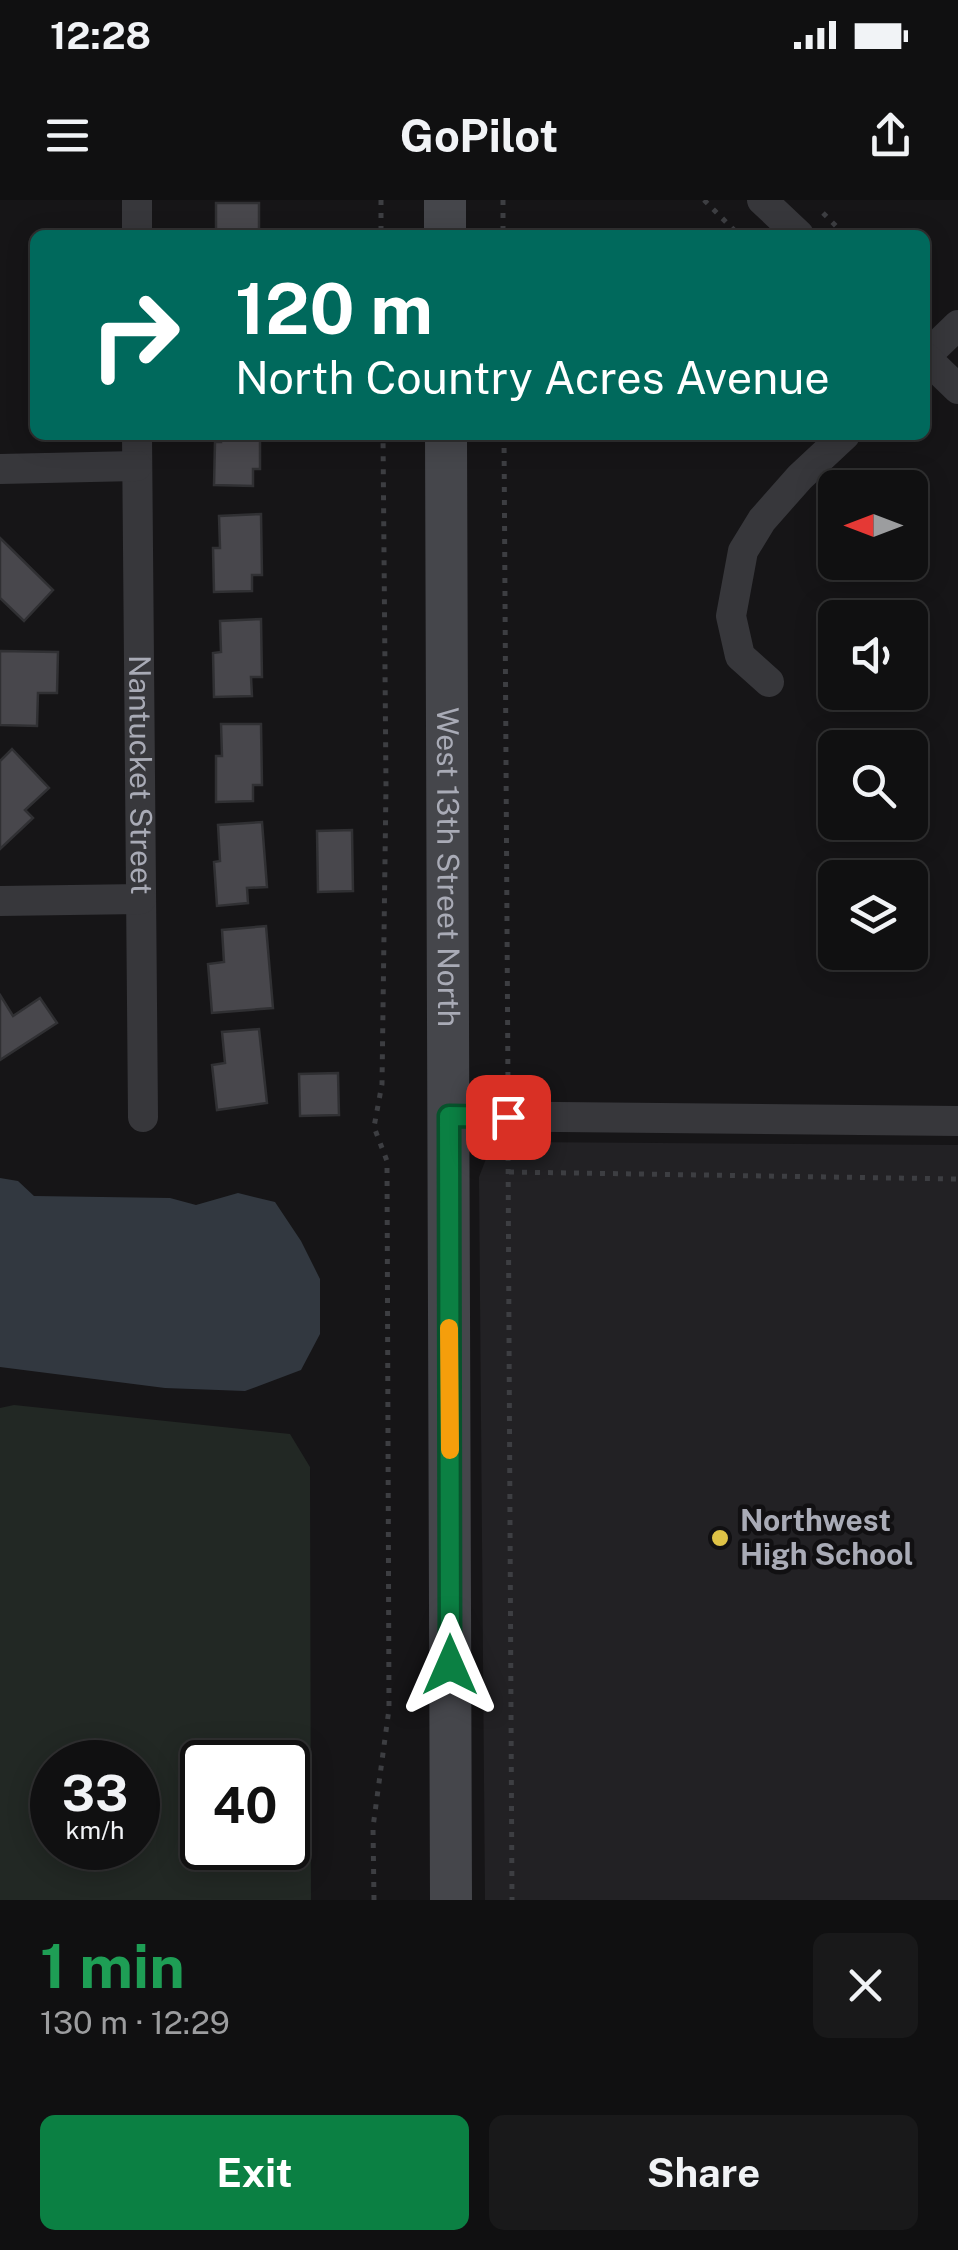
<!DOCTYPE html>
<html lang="en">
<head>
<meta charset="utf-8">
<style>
	body { margin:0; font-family:"Public Sans",sans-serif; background:#19191a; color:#f1f3f6; height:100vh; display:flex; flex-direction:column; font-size:38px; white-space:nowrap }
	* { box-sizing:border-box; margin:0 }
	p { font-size:32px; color:#9c9d9f }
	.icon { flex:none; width:55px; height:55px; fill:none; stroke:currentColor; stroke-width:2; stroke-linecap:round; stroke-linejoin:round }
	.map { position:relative; height:1700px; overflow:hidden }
	.side { display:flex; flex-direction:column; background:#101011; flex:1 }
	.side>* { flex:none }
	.banner { position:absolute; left:30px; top:30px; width:900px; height:210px; border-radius:15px; box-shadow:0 5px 25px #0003,0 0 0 2px #303031; background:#00695c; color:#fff; overflow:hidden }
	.needle { width:65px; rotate:270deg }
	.buttons { position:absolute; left:818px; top:270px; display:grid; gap:20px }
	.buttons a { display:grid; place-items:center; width:110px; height:110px; border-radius:15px; background:#101011; box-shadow:0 5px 25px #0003,0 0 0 2px #303031; font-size:50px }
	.speed { position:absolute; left:30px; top:1540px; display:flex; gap:20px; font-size:50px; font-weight:700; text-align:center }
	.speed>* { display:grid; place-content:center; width:130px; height:130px; border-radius:50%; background:#101011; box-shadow:0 5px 25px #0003,0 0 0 2px #303031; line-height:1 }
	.speed small { font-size:25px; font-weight:400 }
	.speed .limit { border:5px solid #111; border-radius:15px; background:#fff; color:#111 }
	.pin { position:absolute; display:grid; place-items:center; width:85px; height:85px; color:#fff; margin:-42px; border-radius:20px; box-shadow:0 5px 15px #0006 }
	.me { position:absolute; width:110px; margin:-55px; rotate:0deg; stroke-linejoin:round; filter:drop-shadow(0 0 8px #0008) }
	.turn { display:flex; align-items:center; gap:35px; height:210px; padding:0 40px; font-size:45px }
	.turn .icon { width:130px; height:130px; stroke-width:2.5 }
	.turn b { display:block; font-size:70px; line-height:85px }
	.round { display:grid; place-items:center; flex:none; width:105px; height:105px; border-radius:15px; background:#19191a }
	.headline { display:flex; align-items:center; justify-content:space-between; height:170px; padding:0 40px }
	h1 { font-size:60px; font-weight:700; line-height:75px; color:#1e9e55 }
	.primary-button { display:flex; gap:20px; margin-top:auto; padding:20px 40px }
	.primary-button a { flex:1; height:115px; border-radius:15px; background:#0b8043; color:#fff; font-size:40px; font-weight:700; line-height:115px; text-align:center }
	.primary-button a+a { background:#19191a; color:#f1f3f6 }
	.status { display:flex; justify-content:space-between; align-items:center; height:70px; padding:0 50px; background:#101011; direction:ltr }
	.status svg { height:28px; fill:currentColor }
	header { display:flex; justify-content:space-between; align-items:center; height:130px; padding:0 40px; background:#101011; font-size:45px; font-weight:700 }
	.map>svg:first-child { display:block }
	.built { fill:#222124 }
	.green { fill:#222824; fill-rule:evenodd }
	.water { fill:#323840 }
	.building { fill:#48474c; stroke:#303033; stroke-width:2.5 }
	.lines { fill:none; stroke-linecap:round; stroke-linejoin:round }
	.path { stroke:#3d3e42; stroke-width:5; stroke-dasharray:5 8; stroke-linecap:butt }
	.street { stroke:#37373b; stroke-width:30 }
	.secondary { stroke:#45464b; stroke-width:42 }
	.route-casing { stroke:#07532c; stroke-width:25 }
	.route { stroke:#0b8043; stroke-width:18 }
	.slow { stroke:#f59e0b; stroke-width:18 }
	.poi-dot { fill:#dec246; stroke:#111012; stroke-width:4 }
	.labels { text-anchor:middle; stroke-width:9; stroke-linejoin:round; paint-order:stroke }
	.street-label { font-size:30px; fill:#a9abb6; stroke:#111012 }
	.poi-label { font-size:30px; font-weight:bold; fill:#a9abb6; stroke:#111012; text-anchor:start }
</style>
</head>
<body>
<div class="status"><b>12:28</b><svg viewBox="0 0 49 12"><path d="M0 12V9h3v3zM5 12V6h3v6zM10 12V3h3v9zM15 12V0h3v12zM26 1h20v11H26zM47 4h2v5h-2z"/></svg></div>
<header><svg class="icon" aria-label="menu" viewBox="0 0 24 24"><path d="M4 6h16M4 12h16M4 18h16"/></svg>GoPilot<svg class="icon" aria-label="share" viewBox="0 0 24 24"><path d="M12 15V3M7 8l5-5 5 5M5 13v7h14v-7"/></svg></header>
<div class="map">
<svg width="958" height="1700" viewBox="0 0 958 1700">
	<rect width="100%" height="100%" fill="#161517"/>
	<path class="built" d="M519,942L958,945V1700H485L479,977L489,951Z"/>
	<path class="green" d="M14,1205L290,1234L310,1267L311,1700H0V1208ZM52,1562H138V1648H52ZM202,1562H288V1648H202Z"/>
	<path class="water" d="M0,978L18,981L34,996L170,998L196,1005L238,993L275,1002L301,1041L320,1079V1134L301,1170L245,1191L165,1188L0,1167Z"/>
	<g class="building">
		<rect x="216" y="3" width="43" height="32"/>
		<path d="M221,235H260V269H253V286L214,285L215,242H221Z"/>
		<path d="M261,314L262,375H252V391L214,392L213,348H220L219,316Z"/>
		<path d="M0,338L53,390L24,421L0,398Z"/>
		<path d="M261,419L262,477H251L252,496L214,497L213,453L221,452L220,421Z"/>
		<path d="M0,451L58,452L57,493H38L37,526L0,525Z"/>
		<path d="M221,524H261L262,585H253V601L216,602V556H222Z"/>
		<path d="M12,549L49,588L25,610L33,618L0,649V561Z"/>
		<path d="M262,622L267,687L247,688L248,703L217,706L214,662L220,661L218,625Z"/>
		<path d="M352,630L353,691L318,692L317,631Z"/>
		<path d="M266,726L273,808L212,813L208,764L224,762L222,730Z"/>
		<path d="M0,795L13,816L40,798L57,823L0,860Z"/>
		<path d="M259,829L267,903L217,910L212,865L225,863L222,832Z"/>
		<path d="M338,873L339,915L300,916L299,874Z"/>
	</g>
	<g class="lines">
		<g class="path">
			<path d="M381,0V35"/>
			<path d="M503,0V35"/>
			<path d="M704,0L739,35"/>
			<path d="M823,13L844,34"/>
			<path d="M504,235L508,887"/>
			<path d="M781,238L784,235"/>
			<path d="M508,943L512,1700"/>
			<path d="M509,972L958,979"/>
			<path d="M374,1700L373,1627L389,1509L387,961L374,927L382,884L386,586L383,235"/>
		</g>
		<g class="street">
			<path d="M137,0V35"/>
			<path d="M762,0L799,35"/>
			<path d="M925,157L958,125"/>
			<path d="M925,157L958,189"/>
			<path id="s1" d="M137,235L143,917"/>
			<path d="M0,269L137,266"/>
			<path d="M769,482L740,456L731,416L743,351L762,320L800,277L845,235"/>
			<path d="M0,701L141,699"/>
			<path d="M449,916L958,921"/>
		</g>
		<g class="secondary">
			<path d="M445,0V35"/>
			<path id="s2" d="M446,235L451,1700"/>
		</g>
	</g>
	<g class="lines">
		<g class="route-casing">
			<path id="route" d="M450,1465L449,916L508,917"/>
		</g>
		<use href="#route" class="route"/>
		<path class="slow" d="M449,1128L450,1250"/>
	</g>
	<circle class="poi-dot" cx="720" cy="1338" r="10"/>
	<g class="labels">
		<g class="street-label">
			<text dy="10" stroke="none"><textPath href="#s1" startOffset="340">Nantucket Street</textPath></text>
			<text dy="10" stroke="none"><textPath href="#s2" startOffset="432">West 13th Street North</textPath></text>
		</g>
		<g class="poi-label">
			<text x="740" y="1331">Northwest<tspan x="740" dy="34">High School</tspan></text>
		</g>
	</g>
</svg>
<div class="buttons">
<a><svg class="needle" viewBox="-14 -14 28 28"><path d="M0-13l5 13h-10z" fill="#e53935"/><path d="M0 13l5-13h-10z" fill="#9c9d9f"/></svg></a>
<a><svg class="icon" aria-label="sound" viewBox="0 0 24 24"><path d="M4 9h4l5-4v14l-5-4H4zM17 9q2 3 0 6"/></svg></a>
<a><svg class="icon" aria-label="search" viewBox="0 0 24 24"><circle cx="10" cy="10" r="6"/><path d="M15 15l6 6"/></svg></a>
<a><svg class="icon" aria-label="layers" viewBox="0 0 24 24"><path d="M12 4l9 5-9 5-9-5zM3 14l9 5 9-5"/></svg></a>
</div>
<div class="speed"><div>33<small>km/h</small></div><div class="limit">40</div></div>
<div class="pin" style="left:508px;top:917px;background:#d93025"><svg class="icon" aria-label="arrive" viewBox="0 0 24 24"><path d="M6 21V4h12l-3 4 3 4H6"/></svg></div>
<svg class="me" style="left:450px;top:1465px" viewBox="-20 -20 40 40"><path d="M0-17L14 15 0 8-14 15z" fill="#0b8043" stroke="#fff" stroke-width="4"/></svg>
<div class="banner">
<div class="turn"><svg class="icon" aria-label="right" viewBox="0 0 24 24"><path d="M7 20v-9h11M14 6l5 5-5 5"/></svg><div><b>120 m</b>North Country Acres Avenue</div></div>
</div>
</div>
<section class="side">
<div class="headline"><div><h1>1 min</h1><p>130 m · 12:29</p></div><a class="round"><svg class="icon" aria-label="close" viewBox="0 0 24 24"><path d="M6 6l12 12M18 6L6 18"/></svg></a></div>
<div class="primary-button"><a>Exit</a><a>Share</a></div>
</section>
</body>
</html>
